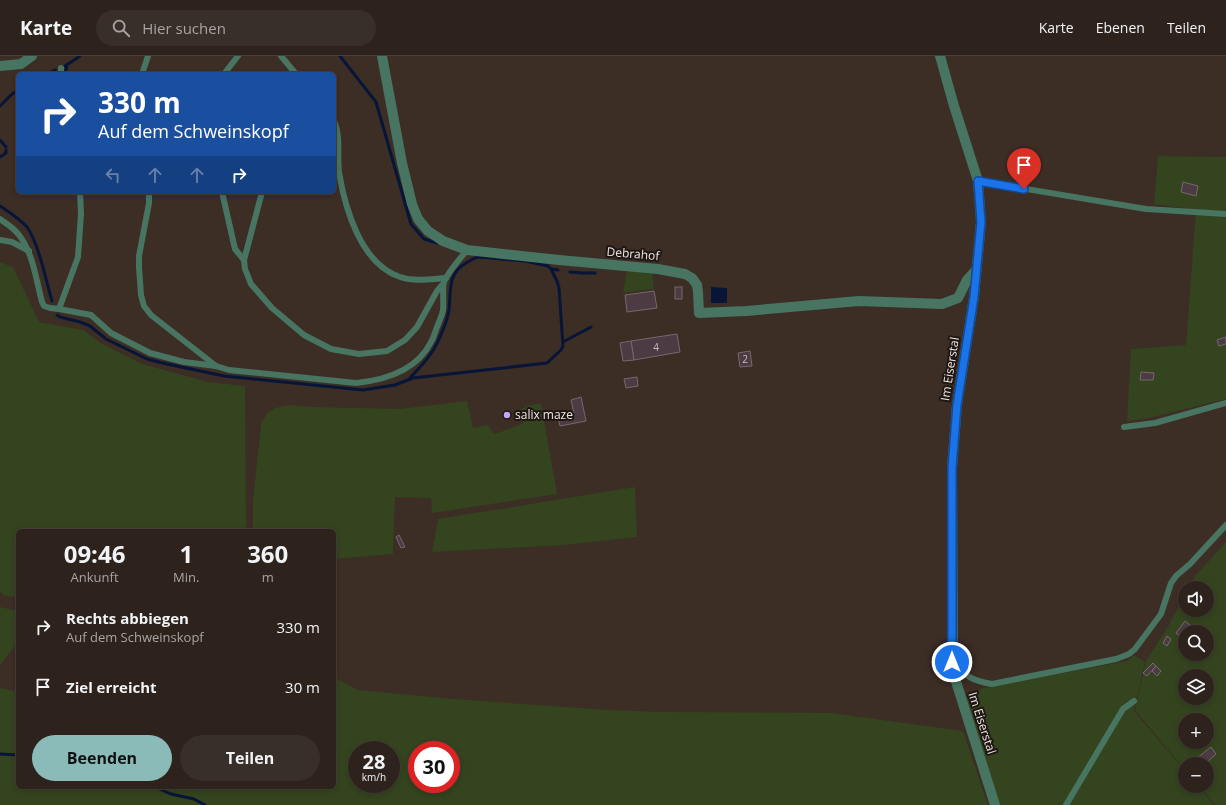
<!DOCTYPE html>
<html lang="de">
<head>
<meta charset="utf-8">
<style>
	body { margin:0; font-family:"Open Sans",sans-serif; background:#392f29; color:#f1f3f6; height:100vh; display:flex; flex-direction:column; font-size:15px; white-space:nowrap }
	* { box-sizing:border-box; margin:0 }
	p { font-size:13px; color:#a7a4a3 }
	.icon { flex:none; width:22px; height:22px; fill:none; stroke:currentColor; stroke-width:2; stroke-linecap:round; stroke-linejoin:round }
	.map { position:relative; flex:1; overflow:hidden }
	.details { position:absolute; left:16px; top:473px; width:320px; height:260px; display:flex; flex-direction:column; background:#2d221c; border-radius:6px; box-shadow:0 2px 6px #0003,0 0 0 1px #483f3b }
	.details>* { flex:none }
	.guide { position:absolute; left:16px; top:16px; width:320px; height:122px; border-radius:6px; box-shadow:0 2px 6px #0003,0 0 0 1px #483f3b; background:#1a4fa0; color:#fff; overflow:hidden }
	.fabs { position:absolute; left:1178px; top:525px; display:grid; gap:8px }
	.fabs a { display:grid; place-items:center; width:36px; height:36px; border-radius:50%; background:#2d221c; box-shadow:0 2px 6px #0003,0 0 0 1px #483f3b; font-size:20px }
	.speed { position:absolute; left:348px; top:685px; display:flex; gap:8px; font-size:20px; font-weight:700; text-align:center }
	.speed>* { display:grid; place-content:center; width:52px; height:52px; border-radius:50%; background:#2d221c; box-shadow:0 2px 6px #0003,0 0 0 1px #483f3b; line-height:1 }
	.speed small { font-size:10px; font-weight:400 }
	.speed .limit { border:6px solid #d22; background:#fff; color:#111 }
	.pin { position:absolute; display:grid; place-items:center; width:34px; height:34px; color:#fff; margin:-41px -17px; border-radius:50% 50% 50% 0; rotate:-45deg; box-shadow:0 0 4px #0007 }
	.pin .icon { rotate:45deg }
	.me { position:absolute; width:44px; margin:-22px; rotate:0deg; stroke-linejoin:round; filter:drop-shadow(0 0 3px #0008) }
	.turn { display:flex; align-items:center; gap:14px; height:84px; padding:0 16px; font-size:18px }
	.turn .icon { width:52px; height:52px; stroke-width:2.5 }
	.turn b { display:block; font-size:28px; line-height:34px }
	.lanes { display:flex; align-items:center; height:38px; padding:0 16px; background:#0003; justify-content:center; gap:20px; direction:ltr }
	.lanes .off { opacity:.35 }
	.eta { display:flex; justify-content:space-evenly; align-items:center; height:68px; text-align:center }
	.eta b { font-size:24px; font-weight:700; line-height:28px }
	.cta { display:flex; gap:8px; margin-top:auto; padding:8px 16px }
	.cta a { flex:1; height:46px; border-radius:24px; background:#8bbbb9; color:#111; font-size:16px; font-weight:700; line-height:46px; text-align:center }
	.cta a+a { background:#392f29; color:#f1f3f6 }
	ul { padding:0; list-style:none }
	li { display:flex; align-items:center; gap:12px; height:60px; padding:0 16px }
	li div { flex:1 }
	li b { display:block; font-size:15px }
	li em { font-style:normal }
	header { display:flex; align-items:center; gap:24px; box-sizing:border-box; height:56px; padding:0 20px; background:#2d221c; border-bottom:1px solid #483f3b }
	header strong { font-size:19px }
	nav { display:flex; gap:22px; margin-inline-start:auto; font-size:14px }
	.search { width:280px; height:36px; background:#392f29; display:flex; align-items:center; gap:10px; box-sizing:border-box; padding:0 14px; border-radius:22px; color:#a7a4a3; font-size:15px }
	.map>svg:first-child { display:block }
	.green { fill:#33441e; fill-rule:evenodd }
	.water { fill:#071538 }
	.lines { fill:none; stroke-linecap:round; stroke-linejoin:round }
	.stream { stroke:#071538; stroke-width:3 }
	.building { fill:#4c3b42; stroke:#79676e }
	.lane { stroke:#477562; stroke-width:6 }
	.street { stroke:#477562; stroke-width:10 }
	.route-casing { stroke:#114b97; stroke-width:10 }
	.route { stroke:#1a73e8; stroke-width:7 }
	.poi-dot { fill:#c2a8f2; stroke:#1e1713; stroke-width:1.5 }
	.labels { text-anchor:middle; stroke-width:4; stroke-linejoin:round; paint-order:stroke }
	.number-label { font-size:10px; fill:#c8bcba }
	.street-label { font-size:12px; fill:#f1e7e2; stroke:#1e1713 }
	.poi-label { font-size:12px; fill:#f1e7e2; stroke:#1e1713; text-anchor:start }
</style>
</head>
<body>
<header>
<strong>Karte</strong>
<div class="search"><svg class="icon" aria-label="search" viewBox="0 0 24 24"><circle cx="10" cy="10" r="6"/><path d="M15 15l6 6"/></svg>Hier suchen</div>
<nav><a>Karte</a><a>Ebenen</a><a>Teilen</a></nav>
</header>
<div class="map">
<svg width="1226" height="749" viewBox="0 0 1226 749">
	<rect width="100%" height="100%" fill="#3c2d25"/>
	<g class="green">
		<path d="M1158,100L1226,101V343L1149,362L1127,365L1131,293L1186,289L1196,154L1154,148Z"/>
		<path d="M0,206L13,211L39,266L83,274L99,286L142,308L208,326L245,330L246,475H18V542L3,539L0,535Z"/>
		<path d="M627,214L652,217L654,233L623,237Z"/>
		<path d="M467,345L473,372L488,369L494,378L512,372L523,367L521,354L526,350L541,347L557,438L432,457L431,442L395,441L393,498L334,503V475H253V445L261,368L267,357L275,352L290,349L314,351L399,353Z"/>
		<path d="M635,431L637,481L563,489L432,496L438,463Z"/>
		<path d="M1226,486V749H1215L1199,730H1207V708H1185V714L1135,654L1146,605L1166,574L1185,539V554H1207V532H1189L1196,519ZM1185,576H1207V598H1185ZM1185,620H1207V642H1185ZM1185,664H1207V686H1185Z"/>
		<path d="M0,551L18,555V586L0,609Z"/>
		<path d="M1134,599L1145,606L1134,655L1185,715V730H1198L1214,749H1000L966,641L983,632L1127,605Z"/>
		<path d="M334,621L358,634L453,643L609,654L663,656L831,657L963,675L988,749H0V632L18,636V731H190L201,735L203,731H334ZM357,694H391V728H357ZM417,694H451V728H417Z"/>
	</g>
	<path class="water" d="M711,231L727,232V247H711Z"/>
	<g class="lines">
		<g class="stream">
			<path d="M340,0L376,46L411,168L424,183L437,187"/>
			<path d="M65,10L80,0"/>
			<path d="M47,18L55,14"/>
			<path d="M65,18L67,9"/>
			<path d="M0,50L11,39L18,34"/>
			<path d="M0,84L6,91"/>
			<path d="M0,101L6,97V94"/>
			<path d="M0,150C9,156 20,163 27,171C39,188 46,225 52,245"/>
			<path d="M570,216L582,217H595"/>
			<path d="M57,259L60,261L80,266L90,270L106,283L147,303L167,308L224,320L363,334L395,329L413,322L547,307L561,294L563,290L559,232L557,225L551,213"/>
			<path d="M563,286L591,271"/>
			<path d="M410,322C421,310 433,298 439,283C443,274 448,263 449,254C451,236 447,218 466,207C471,204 475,201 480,201L525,205L548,210L551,213L558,214"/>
			<path d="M0,698L18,699"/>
			<path d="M155,731L171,738L194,743L205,749"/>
		</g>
	</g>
	<g class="building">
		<path d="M1183,126L1198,130L1196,140L1181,136Z"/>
		<rect x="675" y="231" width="7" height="12"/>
		<path d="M654,235L657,252L627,256L625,239Z"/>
		<path d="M677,278L680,296L634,304L631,285Z"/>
		<path d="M1226,281V288L1219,290L1217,284Z"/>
		<path d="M631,285L634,304L623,305L620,287Z"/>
		<path d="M750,295L752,310L740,311L738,297Z"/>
		<path d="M1141,316L1154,317L1153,324H1140Z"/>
		<path d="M637,321L638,330L626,332L624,323Z"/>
		<path d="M581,341L586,365L560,370L558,361L574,357L571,344Z"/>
		<path d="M399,479L405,491L401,492L396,481Z"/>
		<path d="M1185,565L1190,569L1181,581L1176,577Z"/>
		<path d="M1167,580L1171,583L1167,590L1163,587Z"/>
		<path d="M1153,607L1156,610L1147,620L1143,617Z"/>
		<path d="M1156,610L1161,615L1157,620L1152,615Z"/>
		<path d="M1211,691L1216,698L1205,708H1202L1197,702Z"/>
	</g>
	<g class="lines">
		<g class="lane">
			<path d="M281,0L296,18"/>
			<path d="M61,12V18"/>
			<path d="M142,18L148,0"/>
			<path d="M224,18L238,0"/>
			<path d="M334,65C341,80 337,99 339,116C345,153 361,208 400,221C415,226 431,223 446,222"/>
			<path d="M978,125L1146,153L1226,158"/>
			<path d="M149,136V147L139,200V211L141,239L144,250L151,259L216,310"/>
			<path d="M222,136L235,193L244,204"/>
			<path d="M262,136L244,204L245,213L251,228L272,252L304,279L331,293L359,298L387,295L405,284L417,271L437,235L443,228"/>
			<path d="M0,163C7,168 14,172 19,179C33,197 36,223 42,246L44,250L50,252L59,253L91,259L111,277L150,297L184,306L216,310L229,314L356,327C386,324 417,314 431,286C434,281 435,276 437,271C439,266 442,260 443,254C444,246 442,233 444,226C448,216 460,203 467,194"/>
			<path d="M0,184L12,186L29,195"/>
			<path d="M59,253L78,201L81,158L80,136"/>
			<path d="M1124,371L1155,367L1226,347"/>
			<path d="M952,606C966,620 972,625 992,628L1116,603L1129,598L1135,593L1161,558L1171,527L1176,520L1190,508L1226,469"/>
			<path d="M1066,749L1123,653L1134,645"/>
		</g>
		<g class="street">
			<path d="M382,0L402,107L412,148L418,163L428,175L443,185L467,194L559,204L658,213L685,218L692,222L697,229L698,236L699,257L746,255L859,245L942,248L958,242L967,224L976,214"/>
			<path d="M940,0L954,50L978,125L981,166L974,241L957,349L952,412L953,616L995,749"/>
			<path d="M0,10L21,8L32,0"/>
		</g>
	</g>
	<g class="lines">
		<g class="route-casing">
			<path id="route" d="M952,606V412L957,349L974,241L981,166L978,125L1024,133"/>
		</g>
		<use href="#route" class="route"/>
	</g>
	<circle class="poi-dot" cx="507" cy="359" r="4"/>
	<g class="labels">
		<g class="number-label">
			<text x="656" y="295">4</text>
			<text x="745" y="307">2</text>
		</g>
		<g class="street-label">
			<text transform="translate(633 198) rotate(5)" y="4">Debrahof</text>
			<text transform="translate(950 313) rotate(-81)" y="4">Im Eiserstal</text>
			<text transform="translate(982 667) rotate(72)" y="4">Im Eiserstal</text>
		</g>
		<g class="poi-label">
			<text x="515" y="363">salix maze</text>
		</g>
	</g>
</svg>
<div class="fabs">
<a><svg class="icon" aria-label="sound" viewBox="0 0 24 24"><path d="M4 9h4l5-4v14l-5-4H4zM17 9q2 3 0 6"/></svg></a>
<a><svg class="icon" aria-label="search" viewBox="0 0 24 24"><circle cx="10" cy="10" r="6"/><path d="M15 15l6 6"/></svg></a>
<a><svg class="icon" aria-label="layers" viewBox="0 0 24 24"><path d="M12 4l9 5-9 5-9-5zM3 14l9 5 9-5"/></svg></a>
<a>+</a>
<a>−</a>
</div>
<div class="speed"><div>28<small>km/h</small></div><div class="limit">30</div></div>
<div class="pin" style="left:1024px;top:133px;background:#d93025"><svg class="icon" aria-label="arrive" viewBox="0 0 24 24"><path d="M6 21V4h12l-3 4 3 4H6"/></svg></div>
<svg class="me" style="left:952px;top:606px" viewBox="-20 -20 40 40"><circle r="17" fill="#1a73e8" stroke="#fff" stroke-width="3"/><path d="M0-11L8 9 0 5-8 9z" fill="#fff"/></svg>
<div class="guide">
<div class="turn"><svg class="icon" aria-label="right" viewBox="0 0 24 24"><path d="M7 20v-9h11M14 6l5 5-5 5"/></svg><div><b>330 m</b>Auf dem Schweinskopf</div></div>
<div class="lanes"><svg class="icon off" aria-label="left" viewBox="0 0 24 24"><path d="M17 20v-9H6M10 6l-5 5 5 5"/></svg><svg class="icon off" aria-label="ahead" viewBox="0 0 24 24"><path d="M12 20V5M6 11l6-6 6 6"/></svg><svg class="icon off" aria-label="ahead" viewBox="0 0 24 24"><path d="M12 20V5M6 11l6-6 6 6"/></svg><svg class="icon" aria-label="right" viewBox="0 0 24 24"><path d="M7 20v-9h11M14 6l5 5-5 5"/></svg></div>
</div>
<section class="details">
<div class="eta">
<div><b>09:46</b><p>Ankunft</p></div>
<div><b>1</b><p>Min.</p></div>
<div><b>360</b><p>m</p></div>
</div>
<ul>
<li><svg class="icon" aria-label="right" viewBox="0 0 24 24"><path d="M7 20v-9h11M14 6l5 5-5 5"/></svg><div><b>Rechts abbiegen</b><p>Auf dem Schweinskopf</p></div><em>330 m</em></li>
<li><svg class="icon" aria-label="arrive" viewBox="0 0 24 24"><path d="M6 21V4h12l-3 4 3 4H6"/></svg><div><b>Ziel erreicht</b></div><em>30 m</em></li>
</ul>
<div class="cta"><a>Beenden</a><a>Teilen</a></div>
</section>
</div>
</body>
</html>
